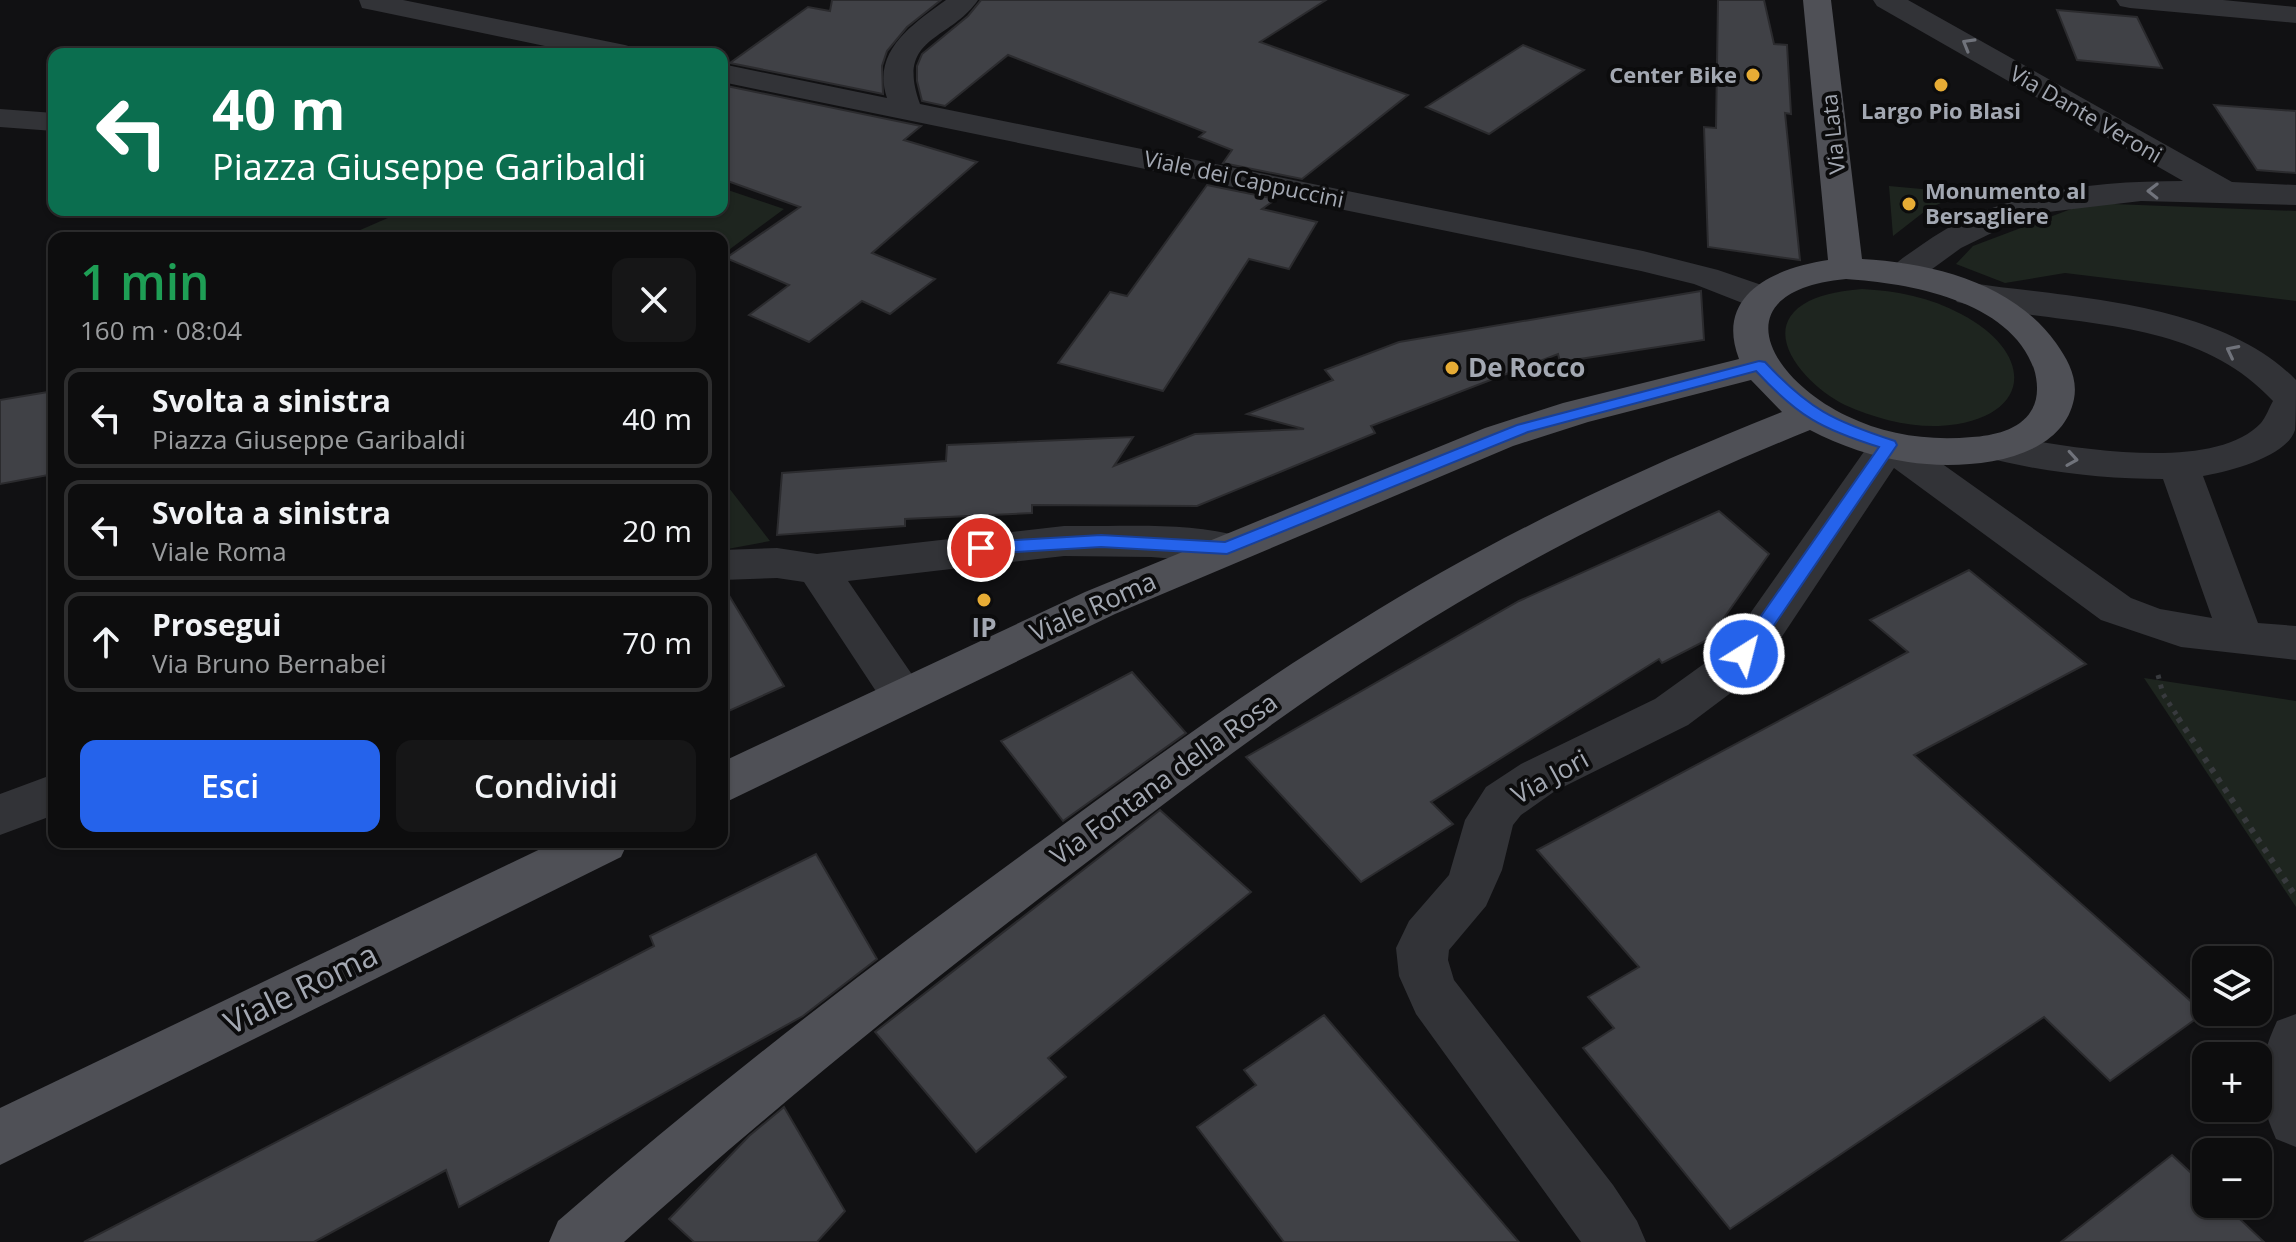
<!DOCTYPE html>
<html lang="it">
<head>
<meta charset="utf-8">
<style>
	body { margin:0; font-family:"Open Sans",sans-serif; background:#161617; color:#f1f3f6; height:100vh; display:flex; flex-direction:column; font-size:30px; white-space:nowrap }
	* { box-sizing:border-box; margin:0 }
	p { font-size:26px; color:#9a9c9e }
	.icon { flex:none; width:44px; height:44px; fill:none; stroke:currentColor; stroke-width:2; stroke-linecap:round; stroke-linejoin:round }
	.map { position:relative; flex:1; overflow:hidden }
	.side { position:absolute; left:48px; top:232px; width:680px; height:616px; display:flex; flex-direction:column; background:#0d0d0e; border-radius:16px; box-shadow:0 2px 6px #0004,0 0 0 2px #2d2d2e }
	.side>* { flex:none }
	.hud { position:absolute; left:48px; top:48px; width:680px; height:168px; border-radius:16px; box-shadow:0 2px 6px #0004,0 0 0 2px #2d2d2e; background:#0b6e4f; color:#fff; overflow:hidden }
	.controls { position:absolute; left:2192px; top:946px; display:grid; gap:16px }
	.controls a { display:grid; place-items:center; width:80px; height:80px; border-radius:16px; background:#0d0d0e; box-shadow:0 2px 6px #0004,0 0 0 2px #2d2d2e; font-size:40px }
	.pin { position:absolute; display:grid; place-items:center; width:68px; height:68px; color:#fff; margin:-34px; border:4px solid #fff; border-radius:50%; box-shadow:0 2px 8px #0007 }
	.me { position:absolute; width:88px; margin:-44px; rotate:36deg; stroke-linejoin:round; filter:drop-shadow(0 0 6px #0008) }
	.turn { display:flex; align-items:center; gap:28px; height:168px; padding:0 32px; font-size:36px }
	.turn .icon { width:104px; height:104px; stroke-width:2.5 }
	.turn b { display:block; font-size:56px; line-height:68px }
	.round { display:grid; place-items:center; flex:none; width:84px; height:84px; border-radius:16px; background:#161617 }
	.headline { display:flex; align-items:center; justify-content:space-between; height:136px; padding:0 32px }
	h1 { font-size:48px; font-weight:600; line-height:60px; color:#1e9e55 }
	.cta { display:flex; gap:16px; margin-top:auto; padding:16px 32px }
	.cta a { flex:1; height:92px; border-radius:16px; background:#2563eb; color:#fff; font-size:32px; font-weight:600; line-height:92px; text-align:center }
	.cta a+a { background:#161617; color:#f1f3f6 }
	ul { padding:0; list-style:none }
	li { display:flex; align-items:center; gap:24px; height:100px; margin:0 16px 12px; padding:0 16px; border:4px solid #2d2d2e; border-radius:16px }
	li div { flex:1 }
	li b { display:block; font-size:30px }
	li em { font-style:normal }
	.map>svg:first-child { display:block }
	.green { fill:#1e251f }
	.building { fill:#404146; stroke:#2b2b2e; stroke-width:2 }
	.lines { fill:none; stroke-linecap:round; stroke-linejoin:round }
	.path-far1 { stroke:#383a3e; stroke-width:5; stroke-dasharray:4 6; stroke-linecap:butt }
	.path { stroke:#383a3e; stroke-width:6; stroke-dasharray:5 7; stroke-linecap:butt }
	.minor { fill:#323337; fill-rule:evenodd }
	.major { fill:#4f5056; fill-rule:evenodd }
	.oneway { stroke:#70737b }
	.route { fill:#2563eb; stroke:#184099; stroke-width:2 }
	.poi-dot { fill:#e7ac35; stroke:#0c0c0d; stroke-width:3 }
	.labels { text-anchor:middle; stroke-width:8; stroke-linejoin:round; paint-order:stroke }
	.far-poi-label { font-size:22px; font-weight:bold; fill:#a3a8b2; stroke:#0c0c0d; text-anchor:end }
	.far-street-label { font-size:22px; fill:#a3a8b2; stroke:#0c0c0d }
	.poi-label { font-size:26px; font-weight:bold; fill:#a3a8b2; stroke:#0c0c0d; text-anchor:start }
	.street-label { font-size:26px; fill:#a3a8b2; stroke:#0c0c0d }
	.near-street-label { font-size:32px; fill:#a3a8b2; stroke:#0c0c0d }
</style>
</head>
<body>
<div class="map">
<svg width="2296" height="1242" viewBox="0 0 2296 1242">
	<rect width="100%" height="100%" fill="#111113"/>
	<g class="green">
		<path d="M1889,186L1965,193L1929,208L1893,236Z"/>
		<path d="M722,188L784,209L722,255V238H342L406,210H722Z"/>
		<path d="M2087,203L2296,211V301L2065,273L2005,283L1956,264L1973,246Z"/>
		<path d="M1862,289C1897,291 1930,297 1961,314C2039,355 2031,421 1939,426C1907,427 1874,418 1845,405C1809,388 1753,330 1809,301C1826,293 1843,291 1862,289Z"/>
		<path d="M722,479L770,541L722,550Z"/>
		<path d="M2144,678L2296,701V907Z"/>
	</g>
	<g class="building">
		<path d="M832,0H941L907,27L887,51L882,66L883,94L730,63L808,7L830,11Z"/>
		<path d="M981,0H1326L1260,42L1408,95L1302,179L1223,163L1232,150L1199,137L1205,132L1008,55L945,106L922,101L917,81V66L922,54L968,16Z"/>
		<path d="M1718,0H1764L1774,44L1787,45L1791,114L1785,113L1800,260L1708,247L1704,127L1716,128Z"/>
		<path d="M2057,10L2137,17L2162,68L2077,60Z"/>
		<path d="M1523,45L1584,70L1489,134L1426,107Z"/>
		<path d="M722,85L921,126L904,140L977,162L872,253L935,279L890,314L862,301L809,342L749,315L789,285L726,258L800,207L722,179Z"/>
		<path d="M2214,105L2296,111V173L2257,170Z"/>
		<path d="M1207,185L1276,199L1262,209L1317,222L1289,269L1249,259L1163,391L1058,363L1110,292L1127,296Z"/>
		<path d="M1701,291L1704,340L1560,362L1558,354L1371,426L1375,433L1197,506L1032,505V513L905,519V526L777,535L782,473L946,461L947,445L1133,437L1114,466L1195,434L1304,429L1247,414L1333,380L1325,370L1399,342Z"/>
		<path d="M54,391V474L0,484V400Z"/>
		<path d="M1719,511L1769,554L1709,639L1662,663L1659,659L1431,802L1453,824L1361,882L1246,757L1519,601Z"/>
		<path d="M1969,570L2086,664L1914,755L2204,1013L2110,1081L2044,1017L1730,1229L1583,1048L1614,1028L1588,997L1639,967L1537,850L1908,652L1870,620Z"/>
		<path d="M722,584L784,686L722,714Z"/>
		<path d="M1132,672L1186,733L1063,821L1001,741Z"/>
		<path d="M1160,810L1251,892L1048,1058L1066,1077L976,1152L875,1032Z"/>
		<path d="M816,854L877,959L803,1016L459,1207L446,1170L314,1242H84L654,946L650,936Z"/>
		<path d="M1324,1015L1519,1242H1284L1197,1127L1256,1085L1244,1070Z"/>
		<path d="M784,1107L845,1211L817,1242H694L669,1219L749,1136Z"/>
		<path d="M2172,1155L2206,1187V1204H2224L2264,1242H2061Z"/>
	</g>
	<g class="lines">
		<path class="path-far1" d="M2158,675L2163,694L2180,720"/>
		<path class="path" d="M2178,718L2296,897"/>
		<g class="minor">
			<path d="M359,0H403L625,45L635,48L640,54H583L372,10L362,8Z"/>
			<path d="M946,0H978C949,42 895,36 920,104L1643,251L1718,270L1776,290L1781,298L1776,306L1763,309L1750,306L1694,284L1641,271L722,82V64L887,98C871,51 913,24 946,0Z"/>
			<path d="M1873,0H1908L2232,182L2296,185V205L2141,201L2048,212L2006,226L1961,248L1917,280L1905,283L1893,280L1888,273C1896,261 1909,254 1920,246C1996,191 2092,181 2183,181L1877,6Z"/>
			<path d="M2116,0H2223L2296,7V23L2130,8L2120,6Z"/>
			<path d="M0,109L54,113V131L0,127Z"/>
			<path d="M1970,283C2073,298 2219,302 2296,380C2296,395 2296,416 2295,430C2287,457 2227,472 2203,476L2258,623L2296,626V660L2181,647L2101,620L1894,468L1781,638L1744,683L1688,725L1555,791L1521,815L1513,825L1502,870L1486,906L1449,950L1448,960L1454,980L1613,1185L1637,1221L1646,1242H1581L1416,1014L1399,976L1396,948L1409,921L1449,875L1465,820L1486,787L1521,764L1655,699L1712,658L1749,615L1875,436L1889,432L1903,436L2131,598L2160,609L2212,618L2163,479C2103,479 2039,472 1981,456L1975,447L1981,438L1995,434C2059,445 2211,476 2261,423C2266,417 2269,408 2273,401C2192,313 2064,328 1957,302L1952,294L1957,286Z"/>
			<path d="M1064,526C1121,527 1187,521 1242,537L1248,548L1242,559L1227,563L1151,557L1064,556L848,581L926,695L919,708L903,713L887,708L804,582L777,578L722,580V550L777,548L817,554Z"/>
			<path d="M54,774V815L0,835V794Z"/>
			<path d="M2296,1014V1147L2276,1139C2256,1093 2256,1067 2277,1021Z"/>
		</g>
		<g class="major">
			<path d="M1803,0H1831L1862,259C1933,263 2013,283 2056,343C2068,360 2078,378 2074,399C2061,465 1960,470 1908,462C1874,457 1840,446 1810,430C1664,489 1524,559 1391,644C1282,713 1181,791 1078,869C922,987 770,1111 624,1242H549L558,1221C713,1086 875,961 1041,841C1145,765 1248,689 1358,622C1492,538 1635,470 1782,412L1751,380L1588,422L1513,446L1115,614L722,804V762L1085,592L1485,428L1563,403L1739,359C1714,294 1775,268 1828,260ZM1846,279C1908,283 2010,300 2034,369C2038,382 2039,399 2031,411C2020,430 1992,436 1972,437C1929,441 1886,435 1847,416C1766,377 1721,291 1846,279Z"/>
			<path d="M555,842H628L621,857L0,1165V1108Z"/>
		</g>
	</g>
	<defs><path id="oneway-chevron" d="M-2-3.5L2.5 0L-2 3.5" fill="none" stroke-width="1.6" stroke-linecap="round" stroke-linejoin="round" transform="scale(2)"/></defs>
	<g class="oneway">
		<use href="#oneway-chevron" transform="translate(1968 44) rotate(-150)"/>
		<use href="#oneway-chevron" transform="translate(2153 191) rotate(-179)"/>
		<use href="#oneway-chevron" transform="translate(2232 351) rotate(-153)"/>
		<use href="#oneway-chevron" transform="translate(2072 459) rotate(9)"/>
	</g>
	<path class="route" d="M1759,361L1765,362C1809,409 1833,421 1895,441L1897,445L1751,659H1738L1735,654L1738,649L1879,447C1821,429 1798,416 1756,371L1528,432L1227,554L1101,547L981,554L972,548L981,542L1101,535L1225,542L1517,425Z"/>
	<g class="poi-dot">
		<circle cx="1753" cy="75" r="8"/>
		<circle cx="1941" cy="85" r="8"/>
		<circle cx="1909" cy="204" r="8"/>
		<circle cx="1452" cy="368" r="8"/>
		<circle cx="984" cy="600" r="8"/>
	</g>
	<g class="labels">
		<g class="far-poi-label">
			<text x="1737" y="83">Center Bike</text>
			<text x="1941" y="119" text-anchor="middle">Largo Pio Blasi</text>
			<text x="1925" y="199" text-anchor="start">Monumento al<tspan x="1925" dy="25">Bersagliere</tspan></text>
		</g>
		<g class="far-street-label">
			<text transform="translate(2086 114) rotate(30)" y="8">Via Dante Veroni</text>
			<text transform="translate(1833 134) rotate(-96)" y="8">Via Lata</text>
			<text transform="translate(1244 179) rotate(12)" y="8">Viale dei Cappuccini</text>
		</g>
		<g class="poi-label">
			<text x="1468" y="377">De Rocco</text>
			<text x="984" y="637" text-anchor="middle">IP</text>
		</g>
		<g class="street-label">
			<text transform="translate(1093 607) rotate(-24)" y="9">Viale Roma</text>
			<text transform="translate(1550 777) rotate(-29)" y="9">Via Jori</text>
			<text transform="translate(1164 779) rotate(-36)" y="9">Via Fontana della Rosa</text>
		</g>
		<g class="near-street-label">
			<text transform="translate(301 989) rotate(-26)" y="11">Viale Roma</text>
		</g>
	</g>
</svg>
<div class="controls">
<a><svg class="icon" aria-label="layers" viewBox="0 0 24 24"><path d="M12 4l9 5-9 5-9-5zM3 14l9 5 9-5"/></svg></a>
<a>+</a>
<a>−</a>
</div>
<div class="pin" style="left:981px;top:548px;background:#d93025"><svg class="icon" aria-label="arrive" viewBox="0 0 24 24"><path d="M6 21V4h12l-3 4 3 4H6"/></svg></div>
<svg class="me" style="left:1744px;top:654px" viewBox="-20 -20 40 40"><circle r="17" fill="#2563eb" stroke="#fff" stroke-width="3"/><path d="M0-11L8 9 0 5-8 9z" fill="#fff"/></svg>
<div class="hud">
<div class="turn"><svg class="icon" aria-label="left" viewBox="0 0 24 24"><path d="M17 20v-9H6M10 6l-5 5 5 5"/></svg><div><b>40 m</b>Piazza Giuseppe Garibaldi</div></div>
</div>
<section class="side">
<div class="headline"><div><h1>1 min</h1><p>160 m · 08:04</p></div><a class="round"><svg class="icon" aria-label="close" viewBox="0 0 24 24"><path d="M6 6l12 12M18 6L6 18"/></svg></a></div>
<ul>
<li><svg class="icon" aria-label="left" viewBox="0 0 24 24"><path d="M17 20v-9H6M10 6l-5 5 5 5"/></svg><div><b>Svolta a sinistra</b><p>Piazza Giuseppe Garibaldi</p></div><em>40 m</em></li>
<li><svg class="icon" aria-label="left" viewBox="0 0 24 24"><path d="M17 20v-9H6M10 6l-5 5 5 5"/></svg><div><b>Svolta a sinistra</b><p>Viale Roma</p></div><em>20 m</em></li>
<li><svg class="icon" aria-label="ahead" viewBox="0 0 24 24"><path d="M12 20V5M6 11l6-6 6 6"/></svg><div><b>Prosegui</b><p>Via Bruno Bernabei</p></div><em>70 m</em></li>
</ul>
<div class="cta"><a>Esci</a><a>Condividi</a></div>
</section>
</div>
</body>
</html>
